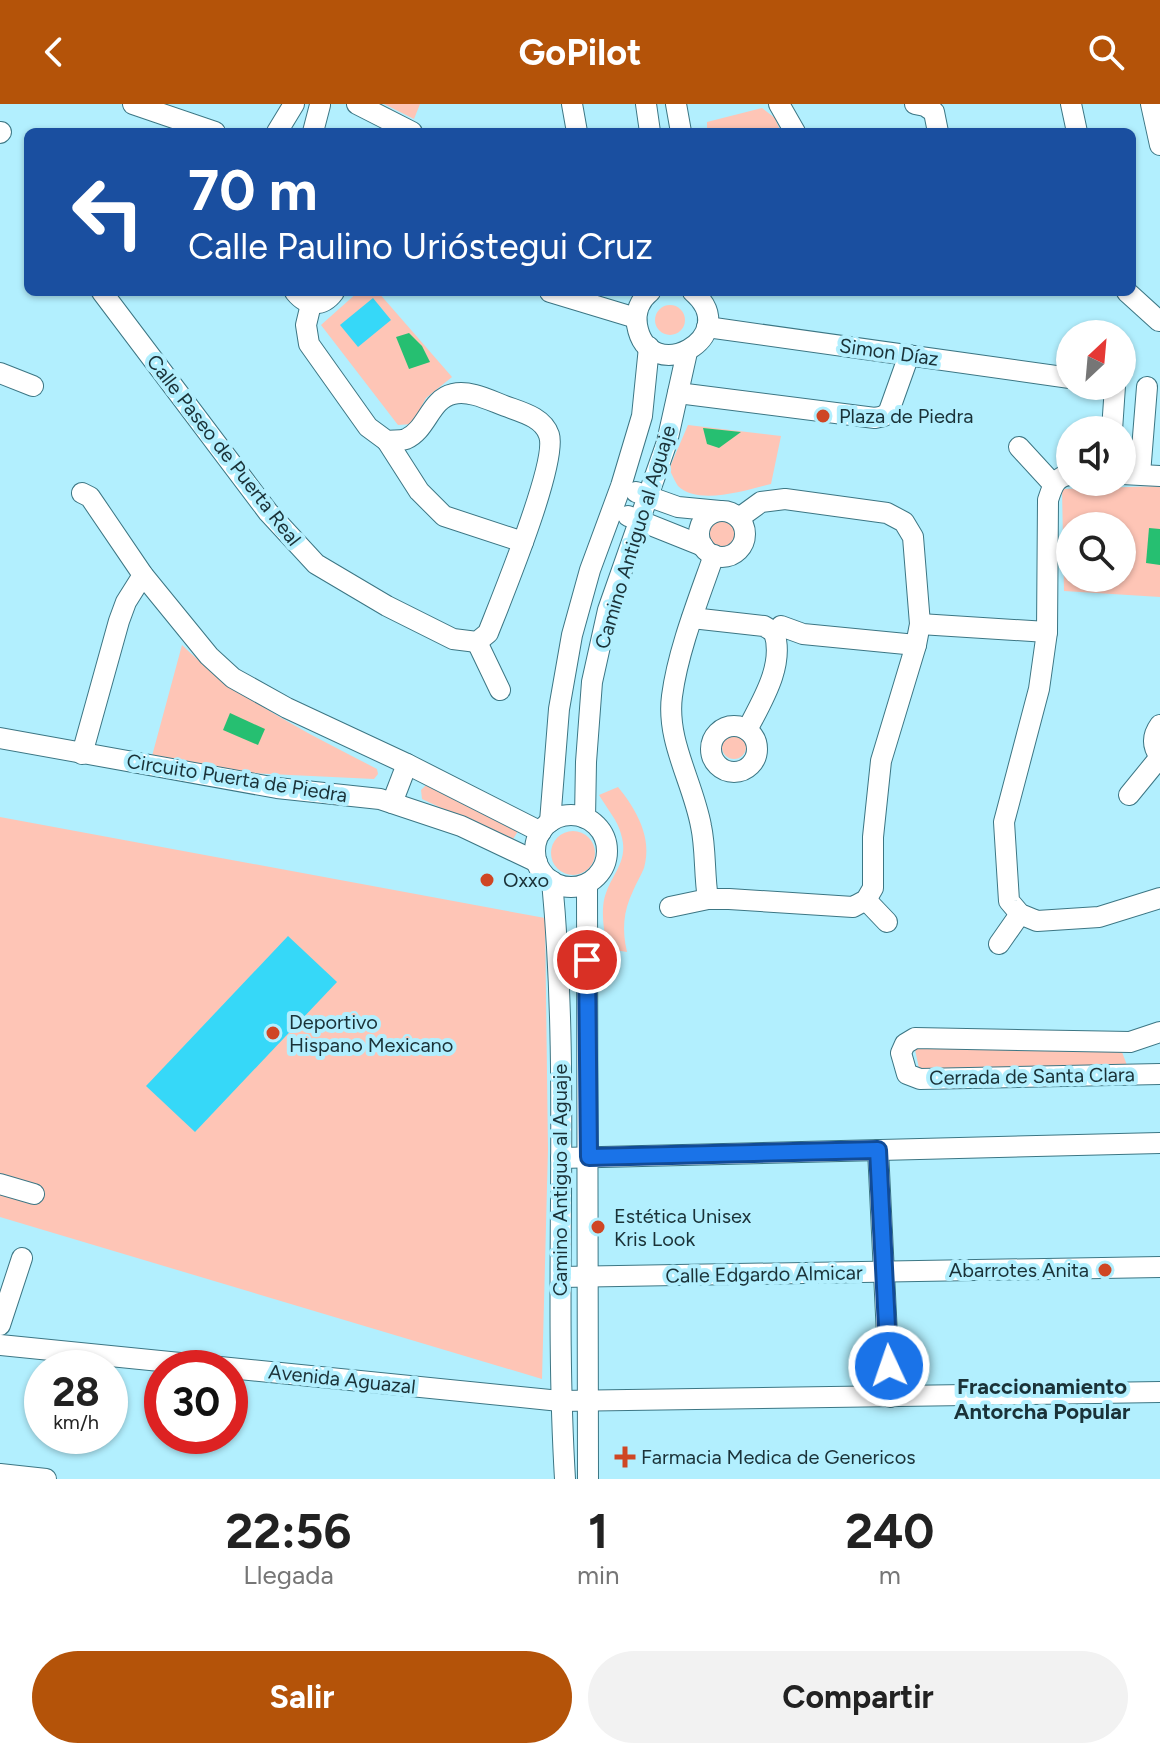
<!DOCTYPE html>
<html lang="es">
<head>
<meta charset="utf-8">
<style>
	body { margin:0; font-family:Figtree,sans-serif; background:#f2f2f2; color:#222; height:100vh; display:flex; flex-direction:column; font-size:30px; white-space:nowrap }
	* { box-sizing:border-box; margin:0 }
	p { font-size:26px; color:#767676 }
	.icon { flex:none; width:44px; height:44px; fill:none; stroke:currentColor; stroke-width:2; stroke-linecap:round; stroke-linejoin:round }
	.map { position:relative; height:1375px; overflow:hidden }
	.side { display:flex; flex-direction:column; background:#fff; flex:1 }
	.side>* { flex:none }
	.guide { position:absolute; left:24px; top:24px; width:1112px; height:168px; border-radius:12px; box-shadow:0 2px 6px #0004; background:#1a4fa0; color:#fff; overflow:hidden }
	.needle { width:52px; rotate:26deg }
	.fabs { position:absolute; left:1056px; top:216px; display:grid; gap:16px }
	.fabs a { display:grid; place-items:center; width:80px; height:80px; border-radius:50%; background:#fff; box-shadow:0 2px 6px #0004; font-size:40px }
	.speed { position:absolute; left:24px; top:1246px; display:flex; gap:16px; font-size:40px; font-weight:700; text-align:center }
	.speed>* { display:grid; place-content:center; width:104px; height:104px; border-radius:50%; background:#fff; box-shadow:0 2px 6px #0004; line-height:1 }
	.speed small { font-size:20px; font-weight:400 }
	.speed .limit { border:12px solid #d22; background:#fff; color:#111 }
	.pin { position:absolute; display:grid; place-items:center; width:68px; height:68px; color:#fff; margin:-34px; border:4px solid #fff; border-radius:50%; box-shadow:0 2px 8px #0007 }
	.me { position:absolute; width:88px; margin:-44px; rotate:357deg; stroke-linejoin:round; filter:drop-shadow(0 0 6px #0008) }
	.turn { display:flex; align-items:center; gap:28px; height:168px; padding:0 32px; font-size:36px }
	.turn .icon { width:104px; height:104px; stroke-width:2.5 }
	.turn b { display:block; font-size:56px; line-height:68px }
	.eta { display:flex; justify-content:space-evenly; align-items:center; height:136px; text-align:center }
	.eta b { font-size:48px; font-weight:700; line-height:56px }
	.primary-button { display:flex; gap:16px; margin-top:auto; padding:16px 32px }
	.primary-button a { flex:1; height:92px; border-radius:48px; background:#b45309; color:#fff; font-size:32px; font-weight:700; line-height:92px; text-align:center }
	.primary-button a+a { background:#f2f2f2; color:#222 }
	header { display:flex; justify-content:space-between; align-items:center; height:104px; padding:0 32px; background:#b45309; color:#fff; font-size:36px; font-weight:700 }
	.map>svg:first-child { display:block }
	.green { fill:#fec5b6; fill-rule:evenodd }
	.water { fill:#26bf71 }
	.building { fill:#36d8f8 }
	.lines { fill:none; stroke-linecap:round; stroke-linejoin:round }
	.minor-casing { stroke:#3c7684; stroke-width:22 }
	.minor { stroke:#fff; stroke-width:20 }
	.route-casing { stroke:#114b97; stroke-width:20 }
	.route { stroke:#1a73e8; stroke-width:14 }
	.poi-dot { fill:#cf4624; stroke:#b2effe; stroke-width:3 }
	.labels { text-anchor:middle; stroke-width:8; stroke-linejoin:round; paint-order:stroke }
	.street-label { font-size:20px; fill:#1a3238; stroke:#b2effe }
	.poi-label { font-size:20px; fill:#1a3238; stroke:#b2effe; text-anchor:start }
	.neighbourhood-label { font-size:22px; font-weight:bold; fill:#1a3238; stroke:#b2effe }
</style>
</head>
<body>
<header><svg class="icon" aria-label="back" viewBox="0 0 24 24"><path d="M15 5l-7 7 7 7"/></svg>GoPilot<svg class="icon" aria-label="search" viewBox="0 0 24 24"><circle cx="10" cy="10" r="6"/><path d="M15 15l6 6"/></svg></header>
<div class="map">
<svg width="1160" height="1375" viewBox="0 0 1160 1375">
	<rect width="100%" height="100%" fill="#b2effe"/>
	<g class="green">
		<path d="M384,0H420L414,15Z"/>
		<path d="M762,4L775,14L781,28H707V18Z"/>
		<path d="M358,188H378L452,273L426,294L412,320L398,321L321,221Z"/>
		<circle cx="670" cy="216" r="15"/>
		<path d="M688,321L781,332L771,380C747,386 698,402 678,382C675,378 672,370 669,365Z"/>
		<path d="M1160,382V493L1064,487L1062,385ZM1070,422H1122V474H1070Z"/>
		<circle cx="722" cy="430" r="16"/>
		<path d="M182,541C239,596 308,629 377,665L378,670L374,675L251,669L152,652Z"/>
		<circle cx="734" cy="643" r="12"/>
		<path d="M429,678L518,727L512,737L422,695L421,686Z"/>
		<path d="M618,683C636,705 653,734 644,764C641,772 636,779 633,787C623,808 622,826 627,848L608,845C604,830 600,804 606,789C614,767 629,756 621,730C618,717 606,703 599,691Z"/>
		<path d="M0,713L545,814L548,1045L542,1275L0,1113Z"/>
		<circle cx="573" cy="749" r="22"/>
		<path d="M914,941L1122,948L1128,964L920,969Z"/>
	</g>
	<g class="water">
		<path d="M409,229L422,242L430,258L409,265L396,233Z"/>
		<path d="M703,324L741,328L719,344L707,340Z"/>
		<path d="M1149,424L1160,425V461L1146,459Z"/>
		<path d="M230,609L265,625L258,641L223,626Z"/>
	</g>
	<g class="building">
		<path d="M373,194L391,216L358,243L340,221Z"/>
		<path d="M288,832L337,878L195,1028L146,982Z"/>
	</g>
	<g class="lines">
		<g class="minor-casing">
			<g id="minor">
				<path d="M133,0L215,28"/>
				<path d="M357,0L412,28"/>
				<path d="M572,0L577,28"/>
				<path d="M646,0L650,28"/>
				<path d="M676,0L681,28"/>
				<path d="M779,0L795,28"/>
				<path d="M915,0L925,2L934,8L938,28"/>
				<path d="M1071,0L1077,28"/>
				<path d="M1151,0L1160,41"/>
				<path d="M277,28L294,0"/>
				<path d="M313,28L320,1"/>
				<path d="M0,29L1,28"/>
				<path d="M102,188L268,408L316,460L387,502L453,535L477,538L488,529C501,496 558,358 549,331C543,313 521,308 505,302C489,296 470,286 453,290C430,295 427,326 406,335C401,337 393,336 387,337L368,323L309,240L306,221L311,200"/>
				<path d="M295,188C307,203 323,203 334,188"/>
				<path d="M550,188L636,214"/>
				<path d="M650,188C640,196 635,208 637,221C648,285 745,233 693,188"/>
				<path d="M1127,188L1159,217"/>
				<path d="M707,223L1070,274"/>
				<path d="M0,269L33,282"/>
				<path d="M678,289L875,314L884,312L889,307L909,251"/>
				<path d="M1112,326L1115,282"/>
				<path d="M387,337L419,387L444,412L523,438"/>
				<path d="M1019,343L1053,380"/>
				<path d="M1122,370L1160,372"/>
				<path d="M1140,370L1147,283"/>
				<path d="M1070,371C1055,372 1052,384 1048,396L1047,528L1039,585L1004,718L1009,797L1020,810L1037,817L1099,813L1160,794"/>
				<path d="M636,388L678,403L720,407"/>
				<path d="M82,389L90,393L143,471L209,552L233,574L287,604L407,660L541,728"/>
				<circle cx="722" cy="430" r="23"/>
				<path d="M628,412L703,442"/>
				<path d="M692,514L764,522L774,528"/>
				<path d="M920,520L1047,528"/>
				<path d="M781,522L803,530L916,541"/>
				<path d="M477,538L500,586"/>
				<path d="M1160,621C1152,632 1152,642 1160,653"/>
				<circle cx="734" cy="645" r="23"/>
				<path d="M747,626C762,597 785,561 774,528"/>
				<path d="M0,634L277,684L380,695L461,722L537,758"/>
				<path d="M82,650L119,517L126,498L143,471"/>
				<path d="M1129,691L1160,653"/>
				<path d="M392,699L407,660"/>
				<circle cx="571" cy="747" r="36"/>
				<path d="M585,714L586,658L592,578L608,506L667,338L687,248"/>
				<path d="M550,718L559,605L572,531L590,466L621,382L642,312L649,243"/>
				<path d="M552,777C571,976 553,1176 565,1375"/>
				<path d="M587,780L588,1375"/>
				<path d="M708,795C704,771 706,745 701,722C693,678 666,637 672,592C678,546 699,494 714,451"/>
				<path d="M866,796L887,818"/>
				<path d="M670,803L708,795H729L853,803L866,796L873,784V733L881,657L916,541L920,520L913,433L904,418L887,409L785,395L761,398L739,414"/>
				<path d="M999,840L1020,810"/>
				<path d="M1160,928L1130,938L915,934L905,940L901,949L907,970L920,975L1160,970"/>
				<path d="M878,1046L890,1293"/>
				<path d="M561,1054L1160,1039"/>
				<path d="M0,1080L34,1090"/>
				<path d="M561,1173L1160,1163"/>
				<path d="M0,1221L22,1154"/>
				<path d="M0,1241L560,1297L1160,1288"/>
				<path d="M0,1370L46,1375"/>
			</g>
		</g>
		<use href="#minor" class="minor"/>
	</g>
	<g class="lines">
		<g class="route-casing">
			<path id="route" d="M587,856L589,1053L878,1046L889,1262"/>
		</g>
		<use href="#route" class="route"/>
	</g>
	<g class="poi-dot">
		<circle cx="823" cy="312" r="8"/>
		<circle cx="487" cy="776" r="8"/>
		<circle cx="273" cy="929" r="8"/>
		<circle cx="598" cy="1123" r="8"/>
		<circle cx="1105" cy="1166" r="8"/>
		<path d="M621 1341h8v8h8v8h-8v8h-8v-8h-8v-8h8z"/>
	</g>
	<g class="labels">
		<g class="street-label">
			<text transform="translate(889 248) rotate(8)" y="7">Simon Díaz</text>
			<text transform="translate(224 346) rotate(52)" y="7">Calle Paseo de Puerta Real</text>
			<text transform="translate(635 433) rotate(-73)" y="7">Camino Antiguo al Aguaje</text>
			<text transform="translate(237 674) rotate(9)" y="7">Circuito Puerta de Piedra</text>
			<text transform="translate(1032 972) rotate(-1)" y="7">Cerrada de Santa Clara</text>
			<text transform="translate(560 1076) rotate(-90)" y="7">Camino Antiguo al Aguaje</text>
			<text transform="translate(764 1170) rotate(-1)" y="7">Calle Edgardo Almicar</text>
			<text transform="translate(342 1275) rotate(6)" y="7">Avenida Aguazal</text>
		</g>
		<g class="poi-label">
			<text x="839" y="319">Plaza de Piedra</text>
			<text x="503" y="783">Oxxo</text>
			<text x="289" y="925">Deportivo<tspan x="289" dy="23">Hispano Mexicano</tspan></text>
			<text x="614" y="1119">Estética Unisex<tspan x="614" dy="23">Kris Look</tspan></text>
			<text x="1089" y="1173" text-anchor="end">Abarrotes Anita</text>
			<text x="641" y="1360">Farmacia Medica de Genericos</text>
		</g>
		<g class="neighbourhood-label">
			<text x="1042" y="1290">Fraccionamiento<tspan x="1042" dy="25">Antorcha Popular</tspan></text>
		</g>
	</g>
</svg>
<div class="fabs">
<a><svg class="needle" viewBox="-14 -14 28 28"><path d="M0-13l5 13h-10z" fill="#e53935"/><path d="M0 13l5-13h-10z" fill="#767676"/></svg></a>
<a><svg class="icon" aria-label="sound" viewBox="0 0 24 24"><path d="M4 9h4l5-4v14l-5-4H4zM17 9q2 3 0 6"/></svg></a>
<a><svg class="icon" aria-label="search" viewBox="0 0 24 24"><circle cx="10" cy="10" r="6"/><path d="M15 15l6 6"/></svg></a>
</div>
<div class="speed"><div>28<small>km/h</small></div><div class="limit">30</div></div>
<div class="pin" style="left:587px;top:856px;background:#d93025"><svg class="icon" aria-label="arrive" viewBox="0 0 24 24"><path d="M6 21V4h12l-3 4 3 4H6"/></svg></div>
<svg class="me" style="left:889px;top:1262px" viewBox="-20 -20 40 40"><circle r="17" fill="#1a73e8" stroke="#fff" stroke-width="3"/><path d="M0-11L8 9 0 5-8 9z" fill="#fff"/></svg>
<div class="guide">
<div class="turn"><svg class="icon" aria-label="left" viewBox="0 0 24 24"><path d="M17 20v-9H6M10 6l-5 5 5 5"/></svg><div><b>70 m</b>Calle Paulino Urióstegui Cruz</div></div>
</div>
</div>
<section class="side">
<div class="eta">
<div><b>22:56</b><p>Llegada</p></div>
<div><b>1</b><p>min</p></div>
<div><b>240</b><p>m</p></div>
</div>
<div class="primary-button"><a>Salir</a><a>Compartir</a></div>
</section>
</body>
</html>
